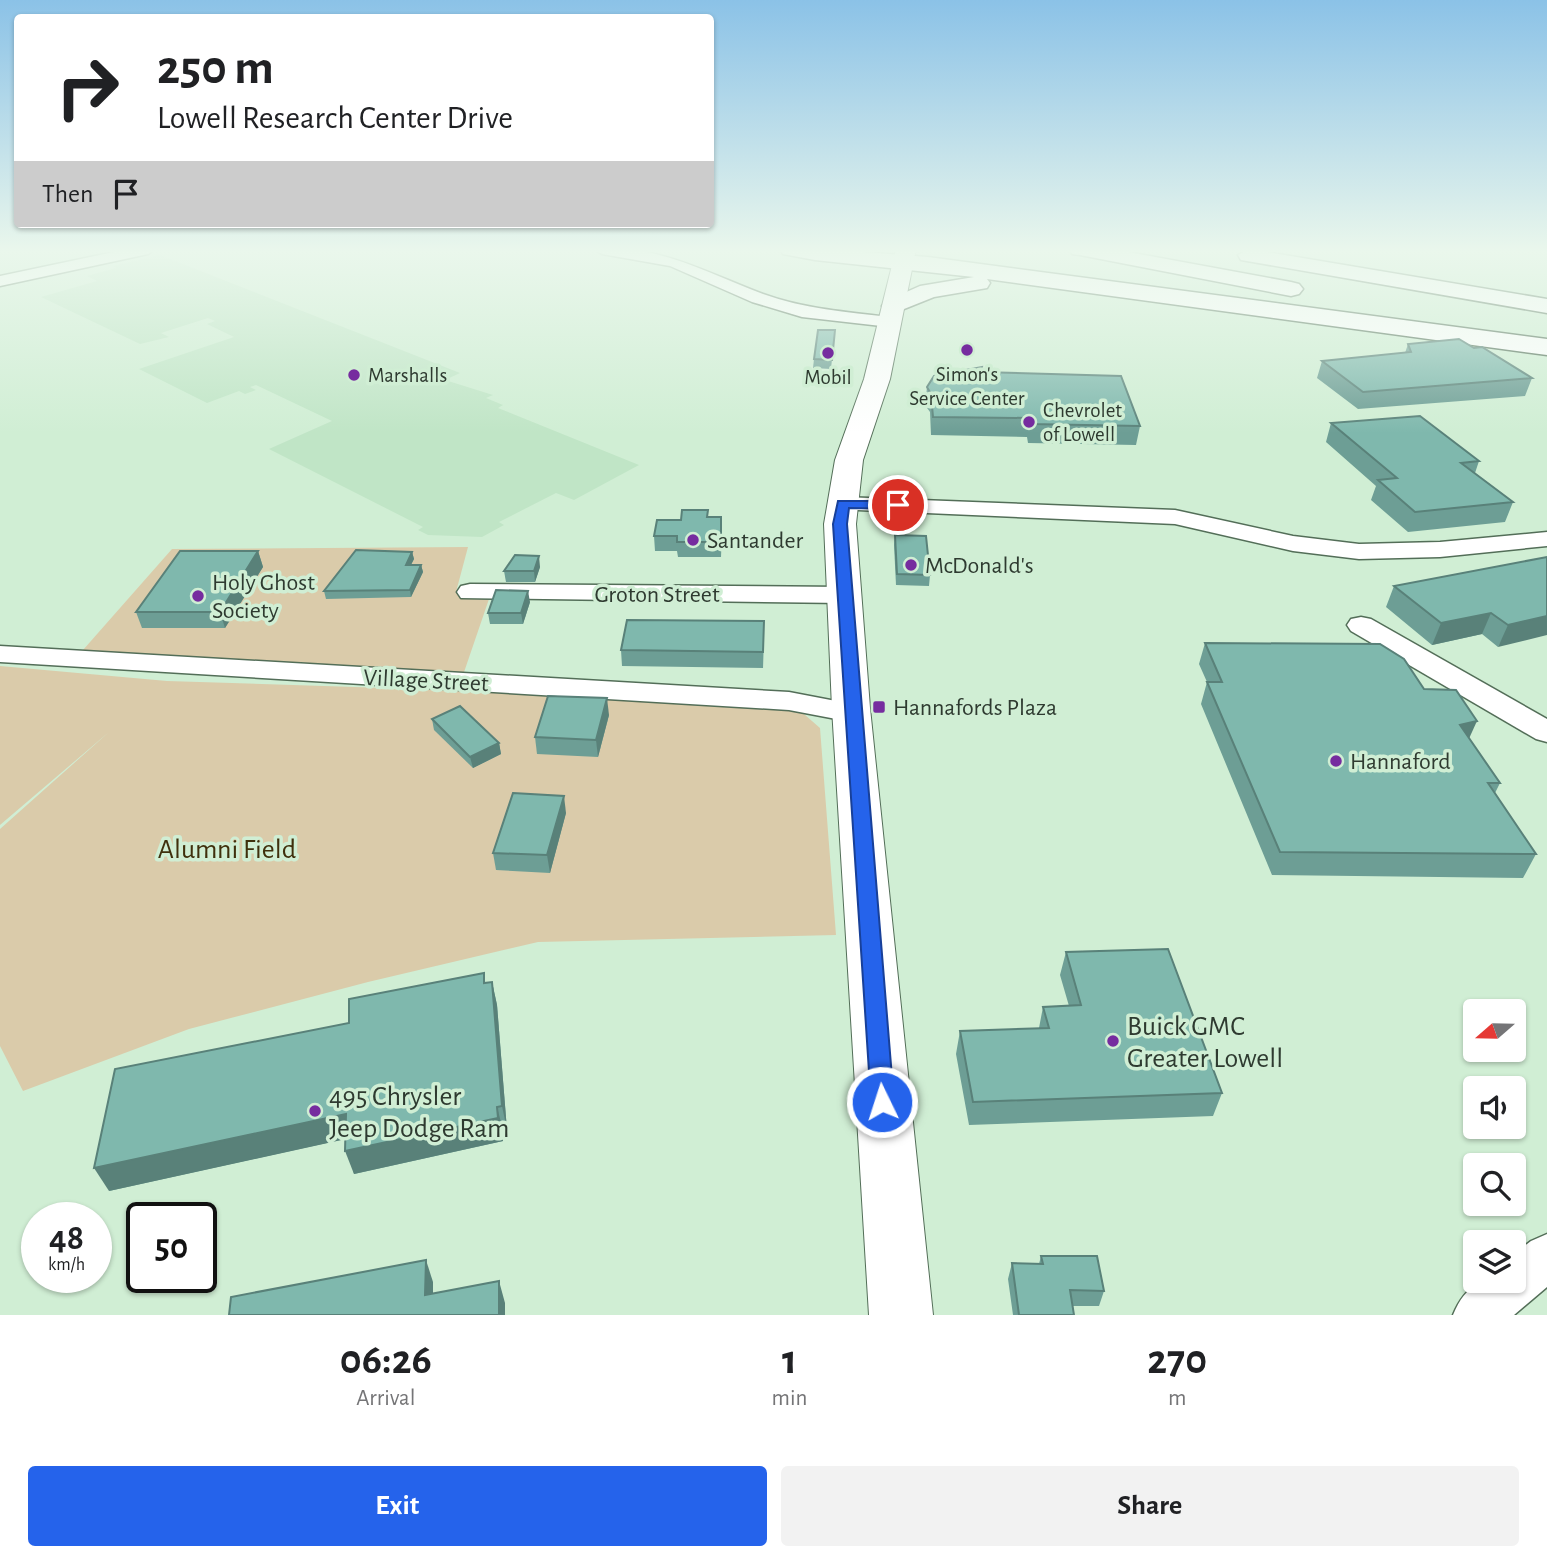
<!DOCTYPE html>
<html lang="en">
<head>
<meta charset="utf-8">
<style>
	body { margin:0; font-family:"Alegreya Sans",sans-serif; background:#f2f2f2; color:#202124; height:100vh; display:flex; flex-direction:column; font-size:26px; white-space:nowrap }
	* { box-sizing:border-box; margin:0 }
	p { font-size:23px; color:#757577 }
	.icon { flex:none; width:38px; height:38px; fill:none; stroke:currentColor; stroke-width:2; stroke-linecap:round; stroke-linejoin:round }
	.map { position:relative; height:1315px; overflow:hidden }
	.details { display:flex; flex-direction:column; background:#fff; flex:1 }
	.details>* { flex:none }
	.guide { position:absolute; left:14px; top:14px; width:700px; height:214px; border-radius:7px; box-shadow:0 2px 5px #0004; background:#fff; color:#202124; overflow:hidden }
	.needle { width:46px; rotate:250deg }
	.fabs { position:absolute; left:1463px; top:999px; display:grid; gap:14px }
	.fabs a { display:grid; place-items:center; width:63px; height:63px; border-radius:7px; background:#fff; box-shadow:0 2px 5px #0004; font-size:35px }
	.speed { position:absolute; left:21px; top:1202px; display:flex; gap:14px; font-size:35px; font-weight:700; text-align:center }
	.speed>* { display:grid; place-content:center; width:91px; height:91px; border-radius:50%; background:#fff; box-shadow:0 2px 5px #0004; line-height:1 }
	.speed small { font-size:18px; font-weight:400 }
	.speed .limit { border:4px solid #111; border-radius:10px; background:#fff; color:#111 }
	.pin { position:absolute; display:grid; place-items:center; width:60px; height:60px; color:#fff; margin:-30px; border:4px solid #fff; border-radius:50%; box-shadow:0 2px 7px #0007 }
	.me { position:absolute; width:77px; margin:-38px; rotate:356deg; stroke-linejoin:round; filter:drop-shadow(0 0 5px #0008) }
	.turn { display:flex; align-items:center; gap:24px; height:147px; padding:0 28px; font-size:32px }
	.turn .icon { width:91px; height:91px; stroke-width:2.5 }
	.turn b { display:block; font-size:49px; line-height:60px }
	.then { display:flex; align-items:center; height:66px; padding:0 28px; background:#0003; gap:14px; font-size:26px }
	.eta { display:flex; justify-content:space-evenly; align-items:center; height:119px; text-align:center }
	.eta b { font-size:42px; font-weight:700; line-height:49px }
	.cta { display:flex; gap:14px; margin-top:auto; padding:14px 28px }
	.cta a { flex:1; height:80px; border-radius:7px; background:#2563eb; color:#fff; font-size:28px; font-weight:700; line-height:80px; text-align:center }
	.cta a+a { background:#f2f2f2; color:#202124 }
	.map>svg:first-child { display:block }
	.built { fill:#c0e5c6 }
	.green { fill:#dacbaa }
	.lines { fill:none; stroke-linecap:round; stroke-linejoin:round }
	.minor-casing { stroke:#536e58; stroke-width:3 }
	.major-casing { stroke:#536e58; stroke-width:2 }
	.highway-casing { stroke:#536e58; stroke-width:3 }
	.minor { fill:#fff; fill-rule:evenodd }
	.major { fill:#fff; fill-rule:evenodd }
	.highway { fill:#fff; fill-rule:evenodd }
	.wall { fill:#6d9e95 }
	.shaded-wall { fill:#598179 }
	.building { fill:#7fb8ad; stroke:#598179; stroke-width:2 }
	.route { fill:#2563eb; stroke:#184099; stroke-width:2 }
	.poi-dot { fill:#762c9f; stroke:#d0eed4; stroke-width:2.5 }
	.labels { text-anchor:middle; stroke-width:7; stroke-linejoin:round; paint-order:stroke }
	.far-poi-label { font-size:21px; fill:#2e3a30; stroke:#d0eed4 }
	.poi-label { font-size:24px; fill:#2e3a30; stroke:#d0eed4; text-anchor:start }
	.street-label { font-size:24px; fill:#2e3a30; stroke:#d0eed4 }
	.near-park-label { font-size:28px; fill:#3f300d; stroke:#d0eed4 }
	.near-poi-label { font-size:28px; fill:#2e3a30; stroke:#d0eed4; text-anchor:start }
</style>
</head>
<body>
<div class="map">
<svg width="1547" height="1315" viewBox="0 0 1547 1315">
	<rect width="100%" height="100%" fill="#d0eed4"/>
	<path class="built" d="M160,255L460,373L445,380L493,395L486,398L503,405L498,408L639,465L574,500L556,493L499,522L504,525L482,537L428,535L418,530L423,527L269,449L332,421L256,385L250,387L256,390L245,394L239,391L207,403L139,369L234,337L207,324L215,321L208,318L161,333L169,337L140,344L41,297L97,281L87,276L116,268L113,266Z"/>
	<g class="green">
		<path d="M468,547L456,592L489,599L462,678L83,650L172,549Z"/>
		<path d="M0,666L167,681L789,701L820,728L836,935L538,942L368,982L189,1029L23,1091L0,1046V829L109,732L0,825Z"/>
	</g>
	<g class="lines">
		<g class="minor-casing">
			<g id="minor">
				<path d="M128,249H156L148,254L0,286V276Z"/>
				<path d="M594,249C656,243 707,273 763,294C804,309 847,312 890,317L899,322L890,327L802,317L752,302L670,266L602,254Z"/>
				<path d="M843,497L1175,510L1293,536L1359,544L1440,542L1547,532V546L1440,557L1359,559L1293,551L1175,524L835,509L831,504L835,499Z"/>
				<path d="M470,584L844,587L853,589L857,595L853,601L844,603L461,598L457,592L461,586Z"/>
				<path d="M1361,617L1371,619L1547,719V742L1536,739L1351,631L1347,625L1351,619Z"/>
				<path d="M0,646L789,692L862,706L867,713L862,720L852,722L789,710L0,662Z"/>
				<path d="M1547,1234V1287L1514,1315H1453C1467,1282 1481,1281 1514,1281V1254L1531,1241Z"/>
			</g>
		</g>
		<g class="major-casing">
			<path id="major" d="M896,249H916L890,379L863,460L856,524L870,708L933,1315H869L832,708L824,524L835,460L864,379Z"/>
		</g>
		<g class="highway-casing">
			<g id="highway">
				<path d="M780,249H826L928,257L1547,339V355L987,279L990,283L987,288L934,297L894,313L886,311L882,306L886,301L920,286L974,277L815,260L783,254Z"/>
				<path d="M1070,249H1112L1291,282L1299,284L1303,289L1299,294L1291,296L1080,255L1072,254Z"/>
				<path d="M1249,249L1547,299V313L1241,260L1238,255Z"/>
			</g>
		</g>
		<use href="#minor" class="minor"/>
		<use href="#major" class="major"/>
		<use href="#highway" class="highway"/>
	</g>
	<g class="wall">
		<path d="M665,249H681V251Z"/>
		<path d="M834,339L831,369L813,368L814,359Z"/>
		<path d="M1408,344L1474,348L1532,378L1525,396L1358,409L1317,378L1322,361L1405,353Z"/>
		<path d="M981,372L1140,426L1136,445L1028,443L1027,437L931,435L930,412L925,405L927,387Z"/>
		<path d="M1331,423L1479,461L1475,473L1513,502L1505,522L1408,532L1371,500L1376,486L1326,442Z"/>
		<path d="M708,517L722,532L721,557H678L677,551H655L654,536L681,520Z"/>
		<path d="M895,535L930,575L929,586L896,585L894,545Z"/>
		<path d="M258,551L263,567L225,628H142L136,612Z"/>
		<path d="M412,552L414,559L411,565H421L423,572L411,597L326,599L324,591Z"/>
		<path d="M1547,557L1498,647L1482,634L1432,645L1386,607L1394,586Z"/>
		<path d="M540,567L535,582H506L504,571Z"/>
		<path d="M530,602L523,624H490L488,613Z"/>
		<path d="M764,637L763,668L622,666L621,650Z"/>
		<path d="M1205,643L1424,689L1469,739L1500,783L1495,793L1536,854L1523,878L1272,875L1201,704L1207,682L1199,664Z"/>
		<path d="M609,715L598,757L537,754L535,737Z"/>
		<path d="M432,719L499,743L501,754L473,768L434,730Z"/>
		<path d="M566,813L550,873L496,870L493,853Z"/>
		<path d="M1066,952L1222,1093L1213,1116L969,1125L956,1054L960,1031L1039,1028L1043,1007L1069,1006L1060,975Z"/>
		<path d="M492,982L497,1005L507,1130H503V1141L354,1174L345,1139L109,1191L349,1023Z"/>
		<path d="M1041,1256L1104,1291L1099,1306H1073L1074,1315H1013L1008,1279L1012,1263L1039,1264Z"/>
	</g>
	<g class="shaded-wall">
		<path d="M258,551L263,567L225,628L220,612Z"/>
		<path d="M412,552L414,559L407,572L406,565Z"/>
		<path d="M539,556L540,567L535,582L534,571Z"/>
		<path d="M421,565L423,572L411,597L410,590Z"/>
		<path d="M528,591L530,602L523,624L521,613Z"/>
		<path d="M1491,613L1482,634L1432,645L1441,623Z"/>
		<path d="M1547,616V635L1498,647L1508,625Z"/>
		<path d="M607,698L609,715L598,757L596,740Z"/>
		<path d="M1477,721L1467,743L1460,725Z"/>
		<path d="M499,743L501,754L473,768L470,757Z"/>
		<path d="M564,796L566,813L550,873L547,855Z"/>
		<path d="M492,982L497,1005L507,1130L502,1106Z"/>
		<path d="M497,1107L503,1130V1141L354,1174L345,1151Z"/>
		<path d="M346,1114L355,1137L109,1191L94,1168Z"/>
		<path d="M426,1260L433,1282V1315L425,1295Z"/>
		<path d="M499,1281L505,1303V1315H499Z"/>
	</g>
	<g class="building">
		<path d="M818,330H835L832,360L814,359Z"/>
		<path d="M1459,339L1474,348L1482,347L1532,378L1363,392L1322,361L1411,352L1408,344Z"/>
		<path d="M982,367L981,372L1121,376L1140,426L1030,424L1029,418L933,417L931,394L927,387L934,376Z"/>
		<path d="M1420,416L1479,461L1461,463L1513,502L1415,512L1378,480L1397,478L1331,423Z"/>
		<path d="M682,510H708L707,517H721V542H677V536H654L657,520H681Z"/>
		<path d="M895,535L926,536L930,575L897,574Z"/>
		<path d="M356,550L412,552L406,565H421L410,590L324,591Z"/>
		<path d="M180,551H258L220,612H136Z"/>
		<path d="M515,555L539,556L534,571H504Z"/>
		<path d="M1547,557V616L1508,625L1491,613L1441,623L1394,586Z"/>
		<path d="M496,590L528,591L521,613H488Z"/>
		<path d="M627,620L764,621L763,652L621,650Z"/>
		<path d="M1205,643L1380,644L1404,659L1424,689L1456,690L1477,721L1460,725L1500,783H1488L1536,854L1280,852L1207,682H1222Z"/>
		<path d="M548,696L607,698L596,740L535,737Z"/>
		<path d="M460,706L499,743L470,757L432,719Z"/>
		<path d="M513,793L564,796L547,855L493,853Z"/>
		<path d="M1168,949L1222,1093L973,1102L960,1031L1049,1028L1043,1007L1081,1005L1066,952Z"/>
		<path d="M484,973V983L492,982L502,1106L497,1107L498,1118L345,1151L346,1114L94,1168L115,1069L349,1023V999Z"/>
		<path d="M1041,1256H1097L1104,1291L1070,1290L1074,1315H1019L1012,1263L1043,1264Z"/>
		<path d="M426,1260L425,1295L499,1281V1315H229L231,1297Z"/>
	</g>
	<linearGradient id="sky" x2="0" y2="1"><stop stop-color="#8bc2e7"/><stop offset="0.58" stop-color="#eaf7ec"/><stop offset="1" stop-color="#eaf7ec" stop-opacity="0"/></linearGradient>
	<rect width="1547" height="433" fill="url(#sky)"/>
	<path class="route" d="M838,501H898L905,505L898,509L849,508L847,524L894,1102L891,1109L882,1112L874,1109L871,1102L833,524Z"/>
	<g class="poi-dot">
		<circle cx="967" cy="350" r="7"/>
		<circle cx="828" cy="353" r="7"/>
		<circle cx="354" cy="375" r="7"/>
		<circle cx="1029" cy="422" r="7"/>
		<circle cx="693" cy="540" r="7"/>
		<circle cx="911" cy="565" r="7"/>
		<circle cx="198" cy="596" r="7"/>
		<rect x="872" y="700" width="14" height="14" rx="3.5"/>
		<circle cx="1336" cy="761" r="7"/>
		<circle cx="1113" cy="1041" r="7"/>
		<circle cx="315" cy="1111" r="7"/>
	</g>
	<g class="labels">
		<g class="far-poi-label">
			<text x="967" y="381">Simon's<tspan x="967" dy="24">Service Center</tspan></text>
			<text x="368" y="382" text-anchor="start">Marshalls</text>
			<text x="828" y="384">Mobil</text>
			<text x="1043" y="417" text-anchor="start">Chevrolet<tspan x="1043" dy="24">of Lowell</tspan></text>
		</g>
		<g class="poi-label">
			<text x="707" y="548">Santander</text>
			<text x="925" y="573">McDonald's</text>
			<text x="212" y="590">Holy Ghost<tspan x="212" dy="28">Society</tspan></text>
			<text x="893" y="715">Hannafords Plaza</text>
			<text x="1350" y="769">Hannaford</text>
		</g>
		<g class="street-label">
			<text x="657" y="602">Groton Street</text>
			<text transform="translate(426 680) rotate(3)" y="8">Village Street</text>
		</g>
		<g class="near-park-label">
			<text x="227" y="858">Alumni Field</text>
		</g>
		<g class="near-poi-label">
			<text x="1127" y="1035">Buick GMC<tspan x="1127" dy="32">Greater Lowell</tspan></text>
			<text x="329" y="1105">495 Chrysler<tspan x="329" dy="32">Jeep Dodge Ram</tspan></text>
		</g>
	</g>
</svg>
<div class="fabs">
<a><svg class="needle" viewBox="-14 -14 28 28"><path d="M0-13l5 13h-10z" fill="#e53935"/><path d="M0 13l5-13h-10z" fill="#757577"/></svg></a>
<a><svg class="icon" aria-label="sound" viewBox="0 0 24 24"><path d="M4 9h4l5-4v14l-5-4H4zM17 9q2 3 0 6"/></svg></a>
<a><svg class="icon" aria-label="search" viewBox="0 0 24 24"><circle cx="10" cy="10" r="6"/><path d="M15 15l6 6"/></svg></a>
<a><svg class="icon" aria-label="layers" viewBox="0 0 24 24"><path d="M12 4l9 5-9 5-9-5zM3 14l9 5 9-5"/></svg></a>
</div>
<div class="speed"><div>48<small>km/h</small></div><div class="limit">50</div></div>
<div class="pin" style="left:898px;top:505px;background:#d93025"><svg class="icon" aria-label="arrive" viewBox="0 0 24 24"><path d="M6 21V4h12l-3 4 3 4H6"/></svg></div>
<svg class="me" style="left:882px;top:1102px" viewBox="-20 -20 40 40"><circle r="17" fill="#2563eb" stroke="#fff" stroke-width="3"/><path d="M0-11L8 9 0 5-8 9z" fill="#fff"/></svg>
<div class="guide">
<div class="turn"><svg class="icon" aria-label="right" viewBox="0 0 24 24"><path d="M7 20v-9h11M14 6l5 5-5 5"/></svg><div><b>250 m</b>Lowell Research Center Drive</div></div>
<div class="then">Then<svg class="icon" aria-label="arrive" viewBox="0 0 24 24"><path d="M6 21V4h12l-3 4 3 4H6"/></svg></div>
</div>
</div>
<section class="details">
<div class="eta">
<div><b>06:26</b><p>Arrival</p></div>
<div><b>1</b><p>min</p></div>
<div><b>270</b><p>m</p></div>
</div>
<div class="cta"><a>Exit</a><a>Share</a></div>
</section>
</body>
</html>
